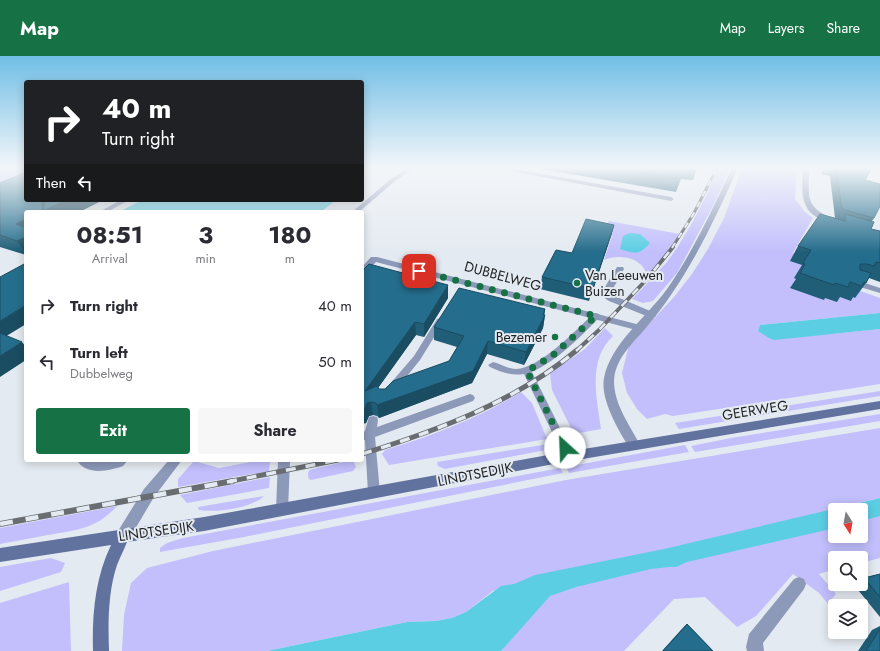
<!DOCTYPE html>
<html lang="en">
<head>
<meta charset="utf-8">
<style>
	body { margin:0; font-family:Jost,sans-serif; background:#f7f7f7; color:#2b2b33; height:100vh; display:flex; flex-direction:column; font-size:15px; white-space:nowrap }
	* { box-sizing:border-box; margin:0 }
	p { font-size:13px; color:#7c7c81 }
	.icon { flex:none; width:22px; height:22px; fill:none; stroke:currentColor; stroke-width:2; stroke-linecap:round; stroke-linejoin:round }
	.map { position:relative; flex:1; overflow:hidden }
	.drawer { position:absolute; left:24px; top:154px; width:340px; height:252px; display:flex; flex-direction:column; background:#fff; border-radius:4px; box-shadow:0 2px 10px #0003 }
	.drawer>* { flex:none }
	.top-card { position:absolute; left:24px; top:24px; width:340px; height:122px; border-radius:4px; box-shadow:0 2px 10px #0003; background:#202124; color:#fff; overflow:hidden }
	.needle { width:26px; rotate:169deg }
	.tools { position:absolute; left:828px; top:447px; display:grid; gap:8px }
	.tools a { display:grid; place-items:center; width:40px; height:40px; border-radius:4px; background:#fff; box-shadow:0 2px 10px #0003; font-size:20px }
	.pin { position:absolute; display:grid; place-items:center; width:34px; height:34px; color:#fff; margin:-17px; border-radius:8px; box-shadow:0 2px 6px #0006 }
	.me { position:absolute; width:44px; margin:-22px; rotate:335deg; stroke-linejoin:round; filter:drop-shadow(0 0 3px #0008) }
	.turn { display:flex; align-items:center; gap:14px; height:84px; padding:0 12px; font-size:18px }
	.turn .icon { width:52px; height:52px; stroke-width:2.5 }
	.turn b { display:block; font-size:28px; line-height:34px }
	.then { display:flex; align-items:center; height:38px; padding:0 12px; background:#0003; gap:8px; font-size:15px }
	.eta { display:flex; justify-content:space-evenly; align-items:center; height:68px; text-align:center }
	.eta b { font-size:24px; font-weight:700; line-height:28px }
	.action { display:flex; gap:8px; margin-top:auto; padding:8px 12px }
	.action a { flex:1; height:46px; border-radius:4px; background:#167145; color:#fff; font-size:16px; font-weight:700; line-height:46px; text-align:center }
	.action a+a { background:#f7f7f7; color:#2b2b33 }
	ul { padding:0; list-style:none }
	li { display:flex; align-items:center; gap:12px; height:56px; padding:0 12px }
	li div { flex:1 }
	li b { display:block; font-size:15px }
	li em { font-style:normal }
	header { display:flex; align-items:center; gap:24px; box-sizing:border-box; height:56px; padding:0 20px; background:#167145; color:#fff }
	header strong { font-size:19px }
	nav { display:flex; gap:22px; margin-inline-start:auto; font-size:14px }
	.map>svg:first-child { display:block }
	.green { fill:#c2bffc; fill-rule:evenodd }
	.water { fill:#5ccee4 }
	.lines { fill:none; stroke-linecap:round; stroke-linejoin:round }
	.service { fill:#8d99b9; fill-rule:evenodd }
	.minor { fill:#8d99b9; fill-rule:evenodd }
	.tertiary { fill:#8d99b9; fill-rule:evenodd }
	.secondary { fill:#62729f; fill-rule:evenodd }
	.rail-far3-casing { stroke:#696d71; stroke-width:3 }
	.rail-far2-casing { stroke:#696d71; stroke-width:4 }
	.rail-far1-casing { stroke:#696d71; stroke-width:5 }
	.rail-casing { stroke:#696d71; stroke-width:6 }
	.rail-far3 { stroke:#e4eaf1; stroke-width:2; stroke-dasharray:6; stroke-linecap:butt }
	.rail-far2 { stroke:#e4eaf1; stroke-width:2.5; stroke-dasharray:8; stroke-linecap:butt }
	.rail-far1 { stroke:#e4eaf1; stroke-width:3.5; stroke-dasharray:10; stroke-linecap:butt }
	.rail { stroke:#e4eaf1; stroke-width:4.5; stroke-dasharray:13; stroke-linecap:butt }
	.wall { fill:#205e78 }
	.shaded-wall { fill:#1a4c62 }
	.building { fill:#256d8c; stroke:#1a4c62 }
	.route { stroke:#167145; stroke-width:7; stroke-dasharray:0 12.6 }
	.poi-dot { fill:#167145; stroke:#e4eaf1; stroke-width:1.5 }
	.labels { text-anchor:middle; stroke-width:4; stroke-linejoin:round; paint-order:stroke }
	.poi-label { font-size:14px; fill:#1f2123; stroke:#e4eaf1; text-anchor:start }
	.street-label { font-size:14px; fill:#1f2123; stroke:#e4eaf1 }
</style>
</head>
<body>
<header>
<strong>Map</strong>
<nav><a>Map</a><a>Layers</a><a>Share</a></nav>
</header>
<div class="map">
<svg width="880" height="595" viewBox="0 0 880 595">
	<rect width="100%" height="100%" fill="#e4eaf1"/>
	<g class="green">
		<path d="M0,112H26V133L0,137Z"/>
		<path d="M719,112H730L713,150L677,217L653,245L643,247L632,243C644,231 655,219 666,207C688,179 704,144 719,112Z"/>
		<path d="M742,112H797L795,143L805,156L813,162L793,197L806,202L849,231L880,242V257L760,269L758,275L831,278L880,273V328L673,360L665,358L647,363L637,353L627,337L622,317L629,289L674,241L692,218L708,193L724,162Z"/>
		<path d="M609,165L680,178L667,201L648,222C646,219 645,214 643,211C634,200 616,199 604,204L612,180L603,178Z"/>
		<path d="M605,272L613,280C587,304 597,343 601,373L574,378L552,334L550,317L585,293Z"/>
		<path d="M880,335V340L679,373L675,367Z"/>
		<path d="M521,336L532,347L547,383L389,409L382,398L385,394C432,380 479,362 521,336Z"/>
		<path d="M880,358V365L695,396L691,390L731,382Z"/>
		<path d="M880,372V442L840,451L880,454V502L861,507V502H835V513L819,518L836,538L828,548L819,537L793,518L756,560L737,571L705,541L674,543L624,595H501L505,590L494,534L466,556L452,562L436,565L407,566L267,595H122L124,559L131,527L147,512L213,495L566,424ZM835,454H861V480H835Z"/>
		<path d="M549,388L550,392L546,394L445,413L438,410L437,406Z"/>
		<path d="M685,389L689,396L569,417L566,411Z"/>
		<path d="M261,404H270L269,415L178,431V423L194,405L219,412Z"/>
		<path d="M347,405L354,406L356,411L353,415L311,424L309,423C308,420 307,417 310,414C311,413 341,407 347,405Z"/>
		<path d="M560,412L563,417L244,481L160,496V492L167,487L183,482Z"/>
		<path d="M270,421L269,432L187,447L180,439Z"/>
		<path d="M264,440C252,452 215,457 199,454L198,451Z"/>
		<path d="M117,450C96,473 77,474 48,479C32,482 16,485 0,488V472Z"/>
		<path d="M51,502L65,507L61,516L0,535V511Z"/>
		<path d="M69,526L71,595H0V547Z"/>
	</g>
	<g class="water">
		<path d="M142,144H336L321,156H119Z"/>
		<path d="M630,177L640,178L650,187C639,199 636,198 620,193L623,180Z"/>
		<path d="M880,257V273L774,284L769,282L758,275L760,269Z"/>
		<path d="M880,442V460L861,465V454H835V472L687,506L676,511H669L651,513L576,531L550,540L501,595H267L407,566L436,565L452,562L466,556L501,530L514,528L535,519L664,493Z"/>
	</g>
	<g class="lines">
		<g class="service">
			<path d="M408,112H415L395,125L359,156H352L391,123Z"/>
			<path d="M495,112H509L671,141L674,143L671,145Z"/>
			<path d="M121,144H129L107,156H99Z"/>
			<path d="M617,211H623L624,213L610,238L655,257L656,259L655,261H649L609,245L603,241L602,236Z"/>
			<path d="M850,224H856L880,232V237L850,228Z"/>
			<path d="M596,257L599,258L600,260L599,262C579,282 558,304 532,316L574,400L573,403L569,405L565,403L524,318C511,320 501,316 490,311L488,309L493,306C501,308 508,313 516,313C540,312 576,274 593,258Z"/>
			<path d="M440,262L444,265L420,304L395,335H389L387,332L389,329L414,300L437,263Z"/>
			<path d="M470,338L473,339L475,342L473,345L375,381L380,437L378,441L374,442L370,441L368,437L365,384L362,385V377L365,375L369,361L373,360L377,361L378,364L377,371Z"/>
			<path d="M77,404H93L97,406L109,404H128L123,410C110,415 85,420 77,404Z"/>
			<path d="M278,404H290L288,454L286,458L282,460L278,458L276,454Z"/>
		</g>
		<g class="minor">
			<path d="M803,112H809C809,141 804,150 833,163V167C828,167 825,165 820,163C799,153 802,133 803,112Z"/>
			<path d="M371,201H377L640,269L645,272L640,275L376,206L365,218H362V211Z"/>
			<path d="M169,404H182L154,441L128,485L123,487L118,485L116,480L118,475L144,433Z"/>
			<path d="M799,521L804,523L806,528L804,533L763,587L764,595H747L746,591L749,578L794,523Z"/>
		</g>
		<path class="tertiary" d="M732,112H738C712,170 686,225 645,273C632,288 615,303 614,325C614,349 630,369 640,389L638,393L634,394L630,393C619,375 600,344 604,322C611,287 647,261 667,233C693,196 712,154 732,112Z"/>
		<path class="secondary" d="M880,345V353L559,407L204,475L127,486C124,494 120,501 117,509C108,536 108,567 109,595H93C92,559 95,522 111,489L0,506V492L204,461L559,397Z"/>
		<g class="rail-far3-casing">
			<path id="rail-far3" d="M672,192L694,157L717,112"/>
		</g>
		<g class="rail-far2-casing">
			<path id="rail-far2" d="M576,295L599,274L647,223L673,191"/>
		</g>
		<g class="rail-far1-casing">
			<g id="rail-far1">
				<path d="M362,398C439,374 515,346 577,294"/>
				<path d="M227,426L338,404"/>
			</g>
		</g>
		<g class="rail-casing">
			<path id="rail" d="M0,468L233,425"/>
		</g>
		<use href="#rail-far3" class="rail-far3"/>
		<use href="#rail-far2" class="rail-far2"/>
		<use href="#rail-far1" class="rail-far1"/>
		<use href="#rail" class="rail"/>
	</g>
	<g class="wall">
		<path d="M535,112H697L693,124L681,123L676,136Z"/>
		<path d="M824,112H872L865,124L874,162L872,165L871,173L880,175V226L869,222L866,227L855,242L853,241L851,245L840,241L837,246L825,242L824,244L790,232L796,223L794,222L802,209L790,205L798,190L835,162L830,120L821,118Z"/>
		<path d="M0,127L26,144H103L79,156H26V199L0,191Z"/>
		<path d="M614,169L611,180L589,245L540,233L542,221Z"/>
		<path d="M362,215L448,242L424,281L416,279L378,332L379,333H385L449,305L457,291L434,284V271L545,253L544,259H545L543,272L524,309L487,298L472,327L379,362L377,360L373,359L369,360L366,367L362,368Z"/>
		<path d="M880,518V561L854,529L855,528H861V524L864,522Z"/>
		<path d="M687,568L713,595H662L681,574Z"/>
		<path d="M880,570V595H858L872,574Z"/>
	</g>
	<g class="shaded-wall">
		<path d="M41,144H103L79,156H41Z"/>
		<path d="M26,163V197L17,185L16,168Z"/>
		<path d="M614,169L611,180L589,245L593,233Z"/>
		<path d="M448,229V242L424,281V268Z"/>
		<path d="M26,249V268L0,284V265Z"/>
		<path d="M545,253L544,262L545,259L543,272L524,309L526,296Z"/>
		<path d="M415,266L416,279L368,346H371L373,359L369,360L366,367L362,368V355L365,335Z"/>
		<path d="M488,285L487,298L472,327L379,362L377,349Z"/>
		<path d="M22,286L26,291V304L0,321V300Z"/>
	</g>
	<g class="building">
		<path d="M616,112H683L681,123Z"/>
		<path d="M836,112H872L865,124L880,128V150L874,162L842,153Z"/>
		<path d="M26,116V144H41L43,155L41,156H26V163L16,168L26,172V181L17,185L0,179V127Z"/>
		<path d="M45,144H67L43,155Z"/>
		<path d="M820,158L845,165V158L874,166L871,173L880,175V207L876,206L874,210L867,208H860V214L871,217L866,227L864,226L862,230L850,226L848,231L835,227L834,229L800,217L805,208L803,207L811,194L798,190Z"/>
		<path d="M586,163L614,169L593,233L542,221L556,194L572,197Z"/>
		<path d="M26,207V249L0,265V221Z"/>
		<path d="M369,208L448,229L424,268L415,266L365,335L377,330L379,333H385L393,325L449,305L464,280L434,271L459,232L545,253L543,259H545L526,296L488,285L473,315L377,349L376,347L371,346L367,347L364,354L362,355V215Z"/>
		<path d="M0,277L22,286L0,300Z"/>
		<path d="M880,518V541L864,522Z"/>
		<path d="M687,568L713,595H663Z"/>
		<path d="M880,573V595H866Z"/>
	</g>
	<linearGradient id="sky" x2="0" y2="1"><stop stop-color="#70bee6"/><stop offset="0.57" stop-color="#f3f6f9"/><stop offset="1" stop-color="#f3f6f9" stop-opacity="0"/></linearGradient>
	<rect width="880" height="196" fill="url(#sky)"/>
	<g class="lines">
		<path class="route" d="M419,215L596,260L552,300L527,315L565,392"/>
	</g>
	<g class="poi-dot">
		<circle cx="577" cy="227" r="4"/>
		<circle cx="555" cy="281" r="4"/>
	</g>
	<g class="labels">
		<g class="poi-label">
			<text x="585" y="224">Van Leeuwen<tspan x="585" dy="16">Buizen</tspan></text>
			<text x="547" y="286" text-anchor="end">Bezemer</text>
		</g>
		<g class="street-label">
			<text transform="translate(503 220) rotate(15)" y="5">DUBBELWEG</text>
			<text transform="translate(755 354) rotate(-9)" y="5">GEERWEG</text>
			<text transform="translate(475 418) rotate(-11)" y="5">LINDTSEDIJK</text>
			<text transform="translate(156 475) rotate(-8)" y="5">LINDTSEDIJK</text>
		</g>
	</g>
</svg>
<div class="tools">
<a><svg class="needle" viewBox="-14 -14 28 28"><path d="M0-13l5 13h-10z" fill="#e53935"/><path d="M0 13l5-13h-10z" fill="#7c7c81"/></svg></a>
<a><svg class="icon" aria-label="search" viewBox="0 0 24 24"><circle cx="10" cy="10" r="6"/><path d="M15 15l6 6"/></svg></a>
<a><svg class="icon" aria-label="layers" viewBox="0 0 24 24"><path d="M12 4l9 5-9 5-9-5zM3 14l9 5 9-5"/></svg></a>
</div>
<div class="pin" style="left:419px;top:215px;background:#d93025"><svg class="icon" aria-label="arrive" viewBox="0 0 24 24"><path d="M6 21V4h12l-3 4 3 4H6"/></svg></div>
<svg class="me" style="left:565px;top:392px" viewBox="-20 -20 40 40"><circle r="19" fill="#fff"/><path d="M0-13L10 11 0 6-10 11z" fill="#167145"/></svg>
<div class="top-card">
<div class="turn"><svg class="icon" aria-label="right" viewBox="0 0 24 24"><path d="M7 20v-9h11M14 6l5 5-5 5"/></svg><div><b>40 m</b>Turn right</div></div>
<div class="then">Then<svg class="icon" aria-label="left" viewBox="0 0 24 24"><path d="M17 20v-9H6M10 6l-5 5 5 5"/></svg></div>
</div>
<section class="drawer">
<div class="eta">
<div><b>08:51</b><p>Arrival</p></div>
<div><b>3</b><p>min</p></div>
<div><b>180</b><p>m</p></div>
</div>
<ul>
<li><svg class="icon" aria-label="right" viewBox="0 0 24 24"><path d="M7 20v-9h11M14 6l5 5-5 5"/></svg><div><b>Turn right</b></div><em>40 m</em></li>
<li><svg class="icon" aria-label="left" viewBox="0 0 24 24"><path d="M17 20v-9H6M10 6l-5 5 5 5"/></svg><div><b>Turn left</b><p>Dubbelweg</p></div><em>50 m</em></li>
</ul>
<div class="action"><a>Exit</a><a>Share</a></div>
</section>
</div>
</body>
</html>
